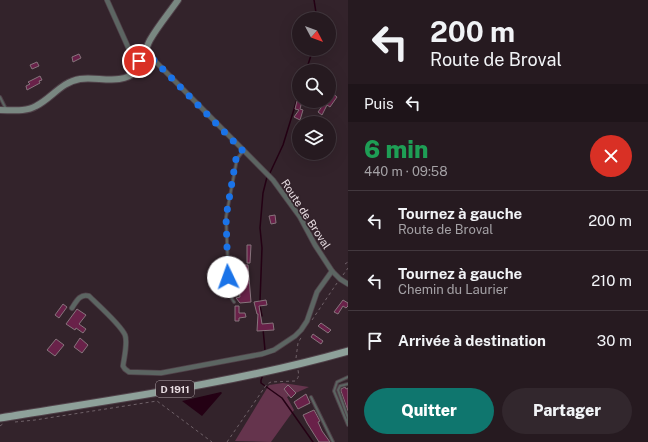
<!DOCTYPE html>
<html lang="fr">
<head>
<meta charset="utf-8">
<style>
	body { margin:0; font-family:"Public Sans",sans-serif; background:#32272d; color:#f1f3f6; height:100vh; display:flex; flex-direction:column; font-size:15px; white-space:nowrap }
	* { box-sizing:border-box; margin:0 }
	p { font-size:13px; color:#a4a1a5 }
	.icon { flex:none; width:22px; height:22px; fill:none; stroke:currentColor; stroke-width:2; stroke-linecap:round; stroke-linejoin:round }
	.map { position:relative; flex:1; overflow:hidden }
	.drawer { display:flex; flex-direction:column; background:#261a20; width:300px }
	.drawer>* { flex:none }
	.top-card { background:#261a20; color:#f1f3f6; overflow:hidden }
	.needle { width:26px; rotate:131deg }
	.buttons { position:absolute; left:292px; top:12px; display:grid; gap:8px }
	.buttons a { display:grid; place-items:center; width:44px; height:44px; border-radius:50%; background:#261a20; box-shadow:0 4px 16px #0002,0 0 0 1px #42383e; font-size:20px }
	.pin { position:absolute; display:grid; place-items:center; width:34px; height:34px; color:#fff; margin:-17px; border:2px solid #fff; border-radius:50%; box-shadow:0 1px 4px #0007 }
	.me { position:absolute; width:44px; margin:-22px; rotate:357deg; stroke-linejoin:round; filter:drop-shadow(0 0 3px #0008) }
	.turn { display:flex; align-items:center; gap:14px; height:84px; padding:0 16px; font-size:18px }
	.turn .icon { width:52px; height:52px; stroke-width:2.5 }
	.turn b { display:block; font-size:28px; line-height:34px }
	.then { display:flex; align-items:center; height:38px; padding:0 16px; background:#0003; gap:8px; font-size:15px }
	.round { display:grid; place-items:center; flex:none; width:42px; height:42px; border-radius:21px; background:#32272d }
	.head { display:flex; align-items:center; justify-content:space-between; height:68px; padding:0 16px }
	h1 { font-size:24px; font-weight:800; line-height:30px; color:#1e9e55 }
	.button { display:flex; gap:8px; margin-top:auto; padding:8px 16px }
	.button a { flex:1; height:46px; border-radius:24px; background:#0f766e; color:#fff; font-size:16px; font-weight:800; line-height:46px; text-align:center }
	.button a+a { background:#32272d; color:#f1f3f6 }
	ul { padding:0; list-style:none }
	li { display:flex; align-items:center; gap:12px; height:60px; padding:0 16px; border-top:1px solid #42383e }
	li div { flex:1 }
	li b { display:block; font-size:15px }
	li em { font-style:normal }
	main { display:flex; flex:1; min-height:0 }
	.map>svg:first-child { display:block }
	.green { fill:#65344d }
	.water { fill:#240114 }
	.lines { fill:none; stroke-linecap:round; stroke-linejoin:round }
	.stream { stroke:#240114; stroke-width:1.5 }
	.building { fill:#692149; stroke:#87747c }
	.lane-casing { stroke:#504149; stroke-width:4 }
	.street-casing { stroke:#504149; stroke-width:6 }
	.secondary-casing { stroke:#504149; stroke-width:8 }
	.primary-casing { stroke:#504149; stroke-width:9 }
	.path { stroke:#6f6168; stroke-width:1; stroke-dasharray:3 3; stroke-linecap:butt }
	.lane { stroke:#5c6562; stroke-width:2 }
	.street { stroke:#5c6562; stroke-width:4.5 }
	.secondary { stroke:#798781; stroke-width:6 }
	.primary { stroke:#8ea19a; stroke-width:7 }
	.route { stroke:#1a73e8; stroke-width:7; stroke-dasharray:0 12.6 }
	.labels { text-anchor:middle; stroke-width:3.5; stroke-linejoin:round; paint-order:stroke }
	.shield { fill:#33232b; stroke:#b3a7ac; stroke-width:1 }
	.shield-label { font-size:10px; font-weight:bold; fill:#eadfe4 }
	.street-label { font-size:11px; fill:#eadfe4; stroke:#33232b }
</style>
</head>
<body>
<main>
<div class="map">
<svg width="348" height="442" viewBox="0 0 348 442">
	<rect width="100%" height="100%" fill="#33232b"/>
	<path class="green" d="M283,383L309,387L287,397L294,410L271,442L235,441L269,385Z"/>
	<path class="water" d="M221,392L222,393L202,416L182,401Z"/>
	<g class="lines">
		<g class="stream">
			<path d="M314,0L317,19"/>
			<path d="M306,71L313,49"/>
			<path d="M269,175L283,145L299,93"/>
			<path d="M260,301L262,248L260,228L263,193L267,177"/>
			<path d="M260,306L262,316"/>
			<path d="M263,329L265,350"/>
			<path d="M263,375L261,380V383L282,398L313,442"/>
		</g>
	</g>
	<g class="building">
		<path d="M79,54L81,58L73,62L72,57Z"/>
		<path d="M37,62L39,66L32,69L30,65Z"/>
		<path d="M40,76L42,80L39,81L40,83L27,90L26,86L30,84L28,82Z"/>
		<path d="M332,93L337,97L330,107L327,105L322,115L318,112L326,101H329V97Z"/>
		<path d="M297,101H302L300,109L303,110L300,120L294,117L299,110L295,109Z"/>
		<path d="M275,215L276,223L271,224L269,216Z"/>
		<path d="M247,245H251L250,263H247Z"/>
		<path d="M240,265H248L251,302L240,303L236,298L240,297L239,289H241Z"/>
		<path d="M266,300L267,305L259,306L262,324L273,323L274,330L257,331L258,314H257L254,302Z"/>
		<path d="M343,300L348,303V306L346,308L343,306L338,314L334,312Z"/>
		<path d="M63,304L67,307L59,318L55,315Z"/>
		<path d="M235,306H239V313H245L246,317L239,318V321H235Z"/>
		<path d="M77,309L86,315L79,324L86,329L83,333L76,328L75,330L66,324Z"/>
		<path d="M321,323L331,330L328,333L318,326Z"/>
		<path d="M313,334L323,341L321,344L311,337Z"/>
		<path d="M80,338L88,345L82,353L74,347Z"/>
		<path d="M56,339L64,345L55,356L47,350Z"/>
		<path d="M288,385L296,393L291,398L284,389Z"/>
		<path d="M345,387L346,389L348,388V411L341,391V389Z"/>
		<path d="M306,394L310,403L298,409L294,402Z"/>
		<path d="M314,410L320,421L318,422L322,431L330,442H319L307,423L303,415Z"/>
	</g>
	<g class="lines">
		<g class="lane-casing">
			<g id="lane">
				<path d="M0,97L6,109"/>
				<path d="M234,302L230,296L229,290L226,217L237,159L243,151"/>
				<path d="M348,377L337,382L334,391L348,425"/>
				<path d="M311,397L333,442"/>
				<path d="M347,421L348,418L338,390L340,386L348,384"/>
			</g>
		</g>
		<g class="street-casing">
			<g id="street">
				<path d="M107,0L132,56L140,63"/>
				<path d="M144,53L152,58L273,180L300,217L315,245L332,271L340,279L348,284"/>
				<path d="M72,308C76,302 80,293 89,296C97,304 121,325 125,335C128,342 124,358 123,366L125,369L129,372L161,373L262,354L274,350L295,336L301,330L307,321L317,292L332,271"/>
			</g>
		</g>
		<g class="secondary-casing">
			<path id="secondary" d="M0,110C12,110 26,112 36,106C52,98 61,82 80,79C97,76 122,86 136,71C143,63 145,49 150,40C158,26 169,13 178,0"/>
		</g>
		<g class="primary-casing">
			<path id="primary" d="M0,418C116,399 235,383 348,351"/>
		</g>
		<g class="path">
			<path d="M345,264L348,262"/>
			<path d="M343,275L348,268"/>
			<path d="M312,320L337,283"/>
			<path d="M296,358L298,343L302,336"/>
			<path d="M15,422L35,420L157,401L212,442"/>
			<path d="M0,426L4,423"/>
			<path d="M227,442L267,384L271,382L295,381C299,378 299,375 298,370"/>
		</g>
		<use href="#lane" class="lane"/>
		<use href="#street" class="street"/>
		<use href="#secondary" class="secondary"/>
		<use href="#primary" class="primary"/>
	</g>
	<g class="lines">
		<path class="route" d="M139,61L140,63L144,53L152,58L243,151L236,159L226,217L228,277"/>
	</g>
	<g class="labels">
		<rect class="shield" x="156" y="381" width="38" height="16" rx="3"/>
		<g class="shield-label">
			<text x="175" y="393">D 1911</text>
		</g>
		<g class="street-label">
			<text transform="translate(306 214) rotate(57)" y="4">Route de Broval</text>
		</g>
	</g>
</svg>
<div class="buttons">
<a><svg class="needle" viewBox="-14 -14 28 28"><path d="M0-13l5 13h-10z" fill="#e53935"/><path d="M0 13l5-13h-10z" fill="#a4a1a5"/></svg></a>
<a><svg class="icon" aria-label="search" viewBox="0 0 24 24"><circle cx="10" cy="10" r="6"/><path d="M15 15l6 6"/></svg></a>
<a><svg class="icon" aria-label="layers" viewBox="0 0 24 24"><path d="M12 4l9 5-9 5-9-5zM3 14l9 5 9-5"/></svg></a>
</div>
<div class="pin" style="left:139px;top:61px;background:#d93025"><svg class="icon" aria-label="arrive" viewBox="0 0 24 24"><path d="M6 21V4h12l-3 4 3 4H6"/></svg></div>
<svg class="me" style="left:228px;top:277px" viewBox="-20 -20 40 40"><circle r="19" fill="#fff"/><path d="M0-13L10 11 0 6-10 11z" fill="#1a73e8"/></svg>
</div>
<section class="drawer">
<div class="top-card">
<div class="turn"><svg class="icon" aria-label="left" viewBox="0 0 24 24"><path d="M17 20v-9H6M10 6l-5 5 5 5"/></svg><div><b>200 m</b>Route de Broval</div></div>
<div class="then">Puis<svg class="icon" aria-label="left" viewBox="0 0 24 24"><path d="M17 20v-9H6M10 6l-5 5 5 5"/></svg></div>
</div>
<div class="head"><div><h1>6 min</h1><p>440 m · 09:58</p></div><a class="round" style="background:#d93025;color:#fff"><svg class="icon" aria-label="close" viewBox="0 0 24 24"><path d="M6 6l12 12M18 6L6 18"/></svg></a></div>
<ul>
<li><svg class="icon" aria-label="left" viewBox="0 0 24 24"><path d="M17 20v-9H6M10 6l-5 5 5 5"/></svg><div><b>Tournez à gauche</b><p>Route de Broval</p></div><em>200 m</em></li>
<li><svg class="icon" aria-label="left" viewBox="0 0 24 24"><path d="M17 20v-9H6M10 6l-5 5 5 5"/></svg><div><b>Tournez à gauche</b><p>Chemin du Laurier</p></div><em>210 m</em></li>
<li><svg class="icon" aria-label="arrive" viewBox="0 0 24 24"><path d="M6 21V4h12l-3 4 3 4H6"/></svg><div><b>Arrivée à destination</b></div><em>30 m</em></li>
</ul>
<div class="button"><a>Quitter</a><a>Partager</a></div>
</section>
</main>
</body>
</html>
